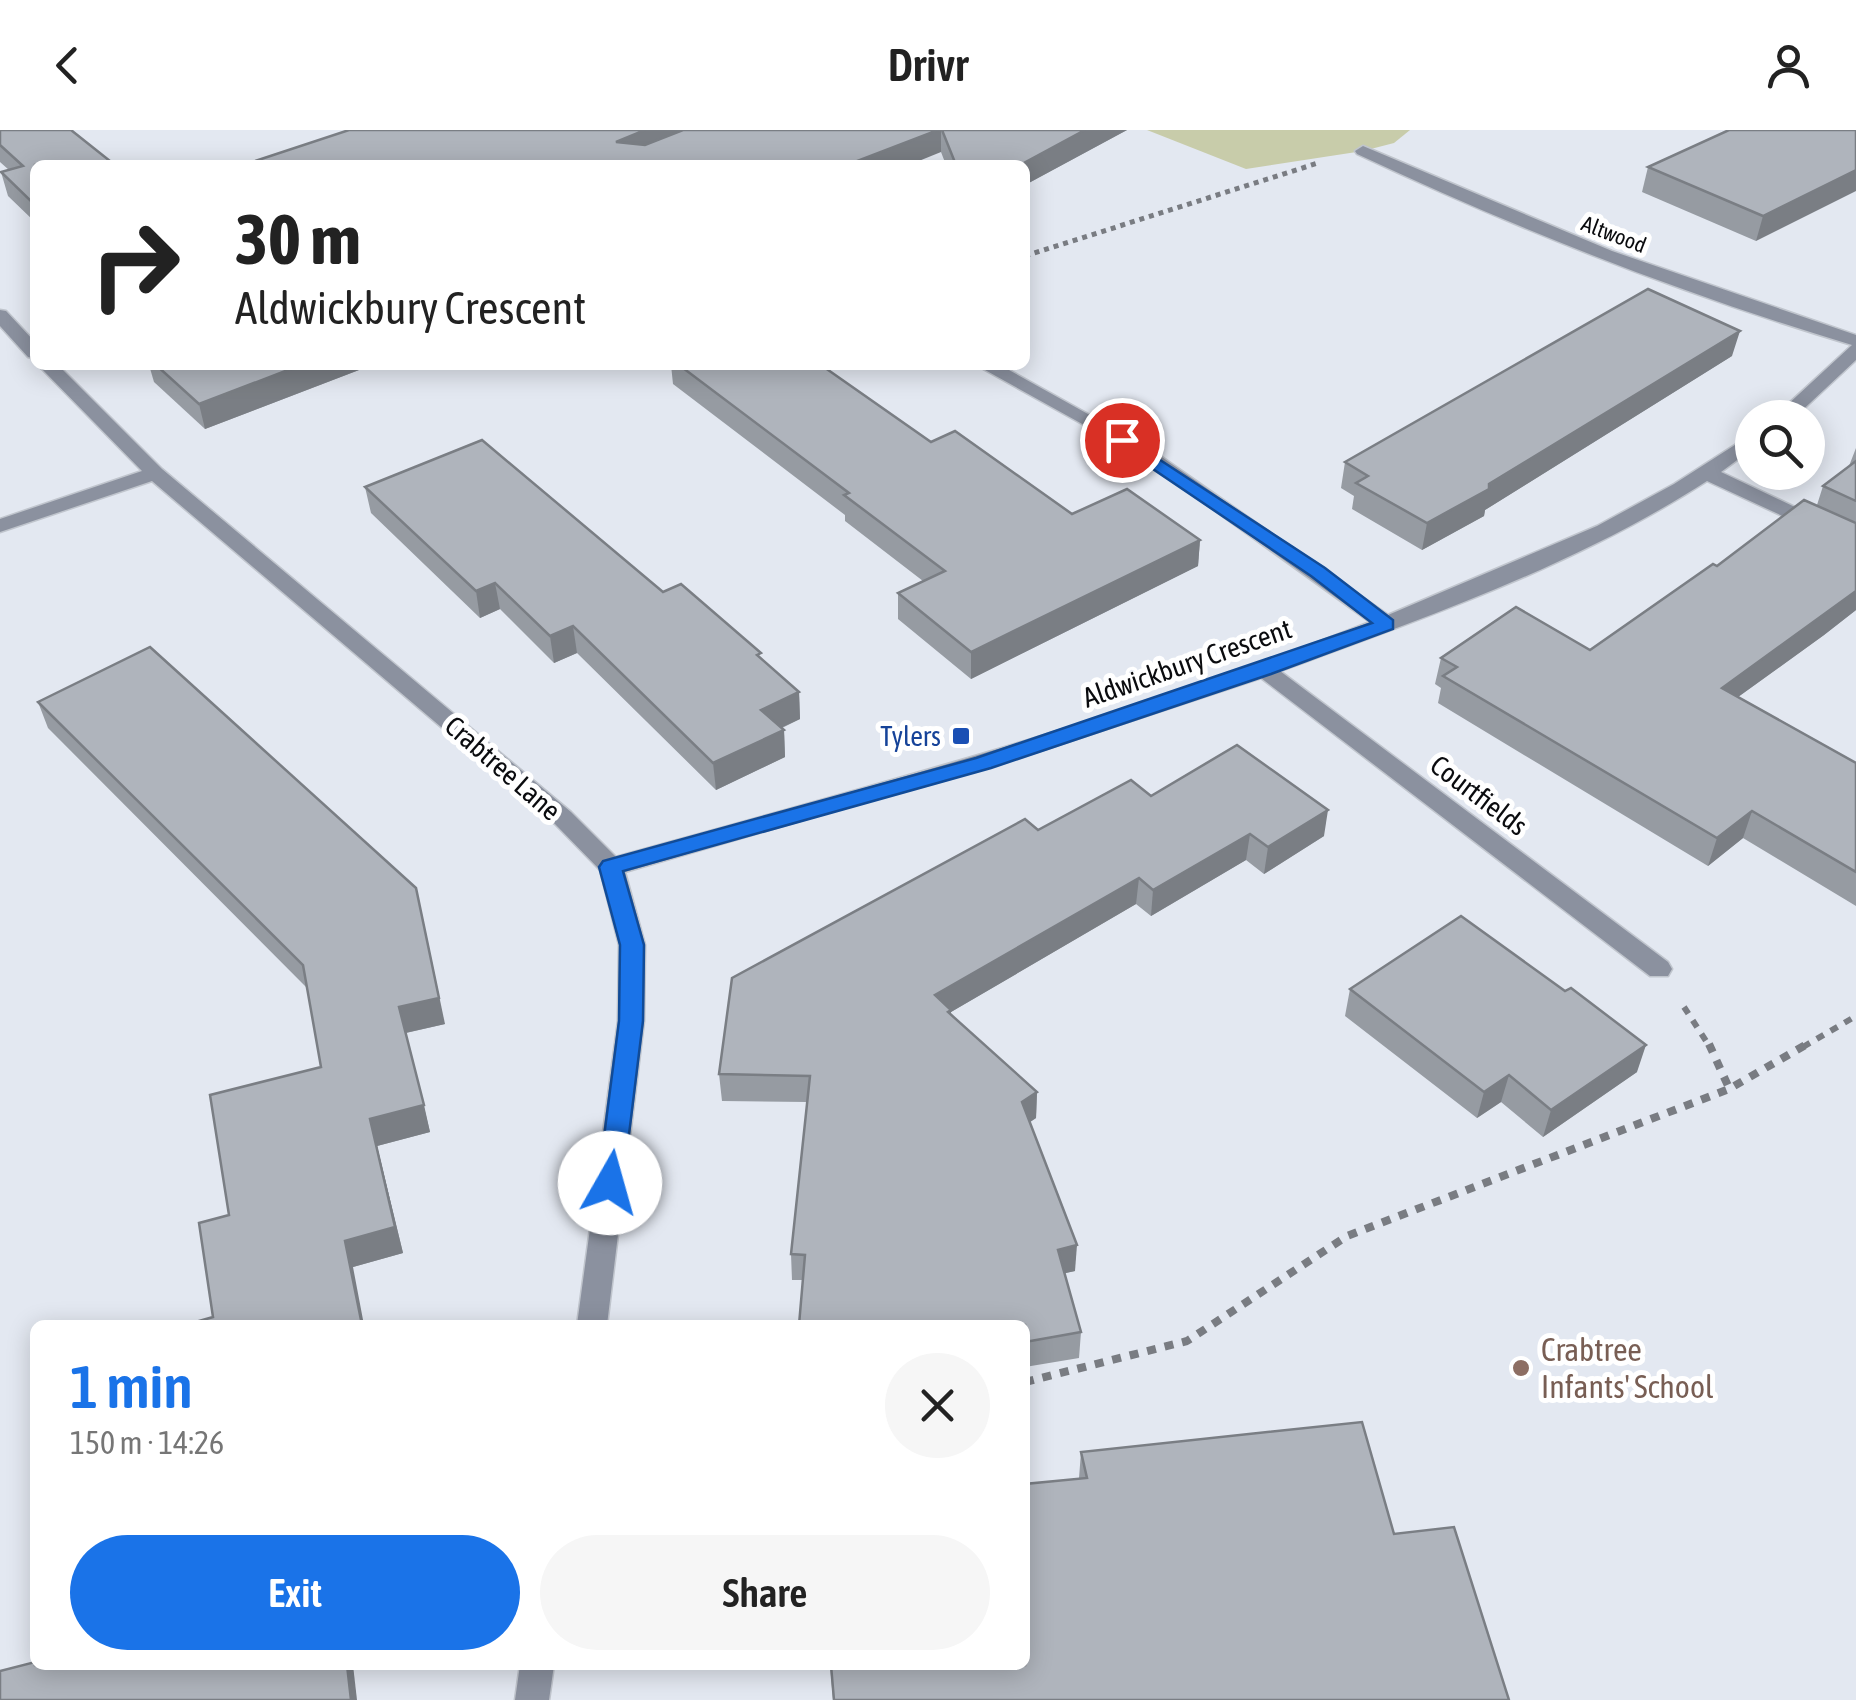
<!DOCTYPE html>
<html lang="en">
<head>
<meta charset="utf-8">
<style>
	body { margin:0; font-family:"Asap Condensed",sans-serif; background:#f6f6f6; color:#222; height:100vh; display:flex; flex-direction:column; font-size:38px; white-space:nowrap }
	* { box-sizing:border-box; margin:0 }
	p { font-size:32px; color:#767676 }
	.icon { flex:none; width:55px; height:55px; fill:none; stroke:currentColor; stroke-width:2; stroke-linecap:round; stroke-linejoin:round }
	.map { position:relative; flex:1; overflow:hidden }
	.panel { position:absolute; left:30px; top:1190px; width:1000px; height:350px; display:flex; flex-direction:column; background:#fff; border-radius:15px; box-shadow:0 5px 25px #0003 }
	.panel>* { flex:none }
	.guide { position:absolute; left:30px; top:30px; width:1000px; height:210px; border-radius:15px; box-shadow:0 5px 25px #0003; background:#fff; color:#222; overflow:hidden }
	.tools { position:absolute; left:1735px; top:270px; display:grid; gap:20px }
	.tools a { display:grid; place-items:center; width:90px; height:90px; border-radius:50%; background:#fff; box-shadow:0 5px 25px #0003; font-size:50px }
	.pin { position:absolute; display:grid; place-items:center; width:85px; height:85px; color:#fff; margin:-42px; border:5px solid #fff; border-radius:50%; box-shadow:0 2px 10px #0007 }
	.me { position:absolute; width:110px; margin:-55px; rotate:7deg; stroke-linejoin:round; filter:drop-shadow(0 0 8px #0008) }
	.turn { display:flex; align-items:center; gap:35px; height:210px; padding:0 40px; font-size:45px }
	.turn .icon { width:130px; height:130px; stroke-width:2.5 }
	.turn b { display:block; font-size:70px; line-height:85px }
	.round { display:grid; place-items:center; flex:none; width:105px; height:105px; border-radius:52px; background:#f6f6f6 }
	.overview { display:flex; align-items:center; justify-content:space-between; height:170px; padding:0 40px }
	h1 { font-size:60px; font-weight:600; line-height:75px; color:#1a73e8 }
	.primary-button { display:flex; gap:20px; margin-top:auto; padding:20px 40px }
	.primary-button a { flex:1; height:115px; border-radius:60px; background:#1a73e8; color:#fff; font-size:40px; font-weight:600; line-height:115px; text-align:center }
	.primary-button a+a { background:#f6f6f6; color:#222 }
	header { display:flex; justify-content:space-between; align-items:center; height:130px; padding:0 40px; background:#fff; font-size:45px; font-weight:600 }
	.map>svg:first-child { display:block }
	.green { fill:#c8ccaa }
	.lines { fill:none; stroke-linecap:round; stroke-linejoin:round }
	.minor-casing { stroke:#c0c5cd; stroke-width:3 }
	.path-far2 { stroke:#797c82; stroke-width:5; stroke-dasharray:5 5; stroke-linecap:butt }
	.path-far1 { stroke:#797c82; stroke-width:6; stroke-dasharray:8 8; stroke-linecap:butt }
	.path { stroke:#797c82; stroke-width:8; stroke-dasharray:9 9; stroke-linecap:butt }
	.minor { fill:#8b919f; fill-rule:evenodd }
	.wall { fill:#969ba2 }
	.shaded-wall { fill:#7a7e84 }
	.building { fill:#afb4bc; stroke:#7a7e84; stroke-width:2.5 }
	.route { fill:#1a73e8; stroke:#114b97; stroke-width:2.5 }
	.transit-dot { fill:#1a4fb4; stroke:#fff; stroke-width:4 }
	.education-dot { fill:#8d6e63; stroke:#fff; stroke-width:4 }
	.labels { text-anchor:middle; stroke-width:10; stroke-linejoin:round; paint-order:stroke }
	.far-street-label { font-size:22px; fill:#0a0b0e; stroke:#fff }
	.street-label { font-size:28px; fill:#0a0b0e; stroke:#fff }
	.transit-label { font-size:28px; fill:#164399; stroke:#fff; text-anchor:end }
	.near-education-label { font-size:32px; fill:#785e54; stroke:#fff; text-anchor:start }
</style>
</head>
<body>
<header><svg class="icon" aria-label="back" viewBox="0 0 24 24"><path d="M15 5l-7 7 7 7"/></svg>Drivr<svg class="icon" aria-label="person" viewBox="0 0 24 24"><circle cx="12" cy="8" r="4"/><path d="M4 21q1-7 8-7t8 7"/></svg></header>
<div class="map">
<svg width="1856" height="1570" viewBox="0 0 1856 1570">
	<rect width="100%" height="100%" fill="#e3e8f1"/>
	<path class="green" d="M1147,0H1410L1394,13L1363,21L1246,39Z"/>
	<g class="lines">
		<g class="minor-casing">
			<g id="minor">
				<path d="M1363,16L1612,121L1856,205V230L1794,288H1773L1852,215C1682,164 1517,99 1357,24L1355,21Z"/>
				<path d="M0,180L6,181L35,212V229L28,227L0,196Z"/>
				<path d="M38,235H58L162,339L571,682L616,727C869,657 1125,589 1370,492L1185,359L1084,295L976,235H1000L1149,318L1388,485L1597,396L1674,354L1752,304V319L1721,342L1856,406V420L1707,351C1577,435 1425,488 1280,541L1668,832L1672,839L1668,846H1650L1261,548L1040,621L625,742L645,815L644,891L607,1195H577L618,891L619,815L600,740L555,694L152,351L0,402V389L142,341Z"/>
				<path d="M520,1535H554L549,1570H515Z"/>
			</g>
		</g>
		<path class="path-far2" d="M1025,126L1318,33"/>
		<g class="path-far1">
			<path d="M1684,877L1710,917"/>
			<path d="M1803,917L1856,886"/>
		</g>
		<g class="path">
			<path d="M1709,914L1729,958"/>
			<path d="M1025,1252L1187,1211L1347,1106L1729,959L1807,914"/>
		</g>
		<use href="#minor" class="minor"/>
	</g>
	<g class="wall">
		<path d="M0,0L35,35V92L8,66L1,42L9,40L0,32Z"/>
		<path d="M349,0H1127L1025,55V35H946L941,22Z"/>
		<path d="M1856,0L1756,111L1642,62L1648,37Z"/>
		<path d="M1732,226L1485,380L1484,386L1422,420L1352,379L1354,366L1341,358L1345,332Z"/>
		<path d="M149,235H372L205,299L154,252Z"/>
		<path d="M671,235H821L931,312L1072,384L1200,410L1198,436L971,549L898,489V463L923,451L845,391V385L673,254Z"/>
		<path d="M1856,318V480L1824,505L1738,567L1856,633V776L1743,708L1708,736L1438,573L1441,558L1435,554L1441,528L1590,520L1717,436L1817,375L1823,356L1849,336Z"/>
		<path d="M365,357L663,462L761,529L799,562L800,589L782,598L784,600L785,627L716,660L577,523L554,533L500,479L480,488L371,383Z"/>
		<path d="M38,572L445,894L406,903L430,1002L377,1016L403,1123L353,1137L213,1187L229,1085L321,937L307,858L48,598Z"/>
		<path d="M1151,666L1324,706L1264,744L1246,730L1151,786L1136,774L951,882V885L1037,962L1036,988L1030,992L1075,1141L1065,1143L1081,1202L1079,1228L1025,1237V1195L803,1150H792L791,1124L807,972L722,971L719,944L1038,700Z"/>
		<path d="M1350,859L1637,942L1543,1007L1501,972L1477,988L1345,886Z"/>
		<path d="M1081,1322L1394,1404L1509,1570H833L830,1535H1025L1079,1348Z"/>
	</g>
	<g class="shaded-wall">
		<path d="M645,0H701L620,35L616,12Z"/>
		<path d="M938,0H941V22L909,35H847Z"/>
		<path d="M1085,0H1127L1025,55V35H1020Z"/>
		<path d="M1856,40V61L1756,111L1763,86Z"/>
		<path d="M1740,201L1732,226L1485,380L1484,386L1422,420L1427,393Z"/>
		<path d="M301,235H372L205,299L199,274Z"/>
		<path d="M1200,410L1198,436L971,549V522Z"/>
		<path d="M495,453L500,479L480,488L476,461Z"/>
		<path d="M1856,461V480L1824,505L1713,585L1722,558Z"/>
		<path d="M573,496L577,523L554,533L550,506Z"/>
		<path d="M799,562L800,589L763,606L761,580Z"/>
		<path d="M784,600L785,627L716,660L713,633Z"/>
		<path d="M1328,680L1324,706L1264,744L1268,717Z"/>
		<path d="M1752,681L1743,708L1708,736L1717,708Z"/>
		<path d="M1250,704L1246,730L1151,786L1153,760Z"/>
		<path d="M1139,748L1136,774L951,882V906L935,865Z"/>
		<path d="M422,784L445,894L405,903L399,877Z"/>
		<path d="M1646,915L1637,942L1543,1007L1551,980Z"/>
		<path d="M1509,945L1501,972L1477,988L1484,962Z"/>
		<path d="M1037,962L1036,988L1021,998L1022,972Z"/>
		<path d="M424,975L430,1002L377,1016L403,1123L353,1137L364,1195H362L345,1111L370,989Z"/>
		<path d="M1077,1115L1075,1141L1057,1145L1058,1120Z"/>
		<path d="M347,1535H353L357,1570H351Z"/>
	</g>
	<g class="building">
		<path d="M0,0H71L115,35H35V75L1,42L23,36L0,15Z"/>
		<path d="M349,0H645L616,12L645,15L683,0H938L847,35H243Z"/>
		<path d="M942,0H1085L1020,35H956Z"/>
		<path d="M1729,0H1856V40L1763,86L1648,37Z"/>
		<path d="M1648,159L1740,201L1489,354V359L1427,393L1356,353L1368,346L1345,332Z"/>
		<path d="M156,235H301L199,274Z"/>
		<path d="M679,235H821L931,312L955,301L1072,384L1127,359L1200,410L971,522L898,463L945,441L844,365L849,363Z"/>
		<path d="M482,310L663,462L681,454L761,523L757,525L799,562L761,580L784,600L713,633L573,496L550,506L495,453L476,461L365,357Z"/>
		<path d="M1856,331V371L1823,356Z"/>
		<path d="M1804,370L1856,393V461L1722,558L1856,633V742L1752,681L1717,708L1443,546L1457,537L1441,528L1516,477L1590,520L1713,434L1717,436Z"/>
		<path d="M150,517L416,758L439,868L399,877L424,975L370,989L395,1097L345,1111L362,1195H185L213,1187L199,1093L229,1085L210,965L321,937L303,835L38,572Z"/>
		<path d="M1237,615L1328,680L1268,717L1250,704L1153,760L1139,748L935,865L951,880L948,882L1037,962L1022,972L1077,1115L1058,1120L1081,1202L1025,1212V1195H799L805,1125L791,1124L810,946L719,944L732,848L1025,689L1038,700L1131,650L1151,666Z"/>
		<path d="M1461,786L1565,861L1571,858L1646,915L1551,980L1509,945L1484,962L1350,859Z"/>
		<path d="M1362,1292L1394,1404L1454,1397L1509,1570H834L831,1535H1025V1354L1087,1348L1081,1322Z"/>
		<path d="M35,1532V1535H347L351,1570H0V1541Z"/>
	</g>
	<path class="route" d="M1122,305L1325,438L1393,490V499L1271,544L991,638L623,741L644,815L643,891L623,1053L620,1060H601L598,1053L619,891L620,815L599,737L603,731L976,628L1372,493L1311,446L1116,314V306Z"/>
	<rect class="transit-dot" x="951" y="596" width="20" height="20" rx="5"/>
	<circle class="education-dot" cx="1521" cy="1238" r="10"/>
	<g class="labels">
		<g class="far-street-label">
			<text transform="translate(1614 104) rotate(21)" y="8">Altwood</text>
		</g>
		<g class="street-label">
			<text transform="translate(1187 533) rotate(-19)" y="10">Aldwickbury Crescent</text>
			<text transform="translate(503 638) rotate(41)" y="10">Crabtree Lane</text>
			<text transform="translate(1479 665) rotate(37)" y="10">Courtfields</text>
		</g>
		<g class="transit-label">
			<text x="941" y="616">Tylers</text>
		</g>
		<g class="near-education-label">
			<text x="1541" y="1231">Crabtree<tspan x="1541" dy="37">Infants' School</tspan></text>
		</g>
	</g>
</svg>
<div class="tools">
<a><svg class="icon" aria-label="search" viewBox="0 0 24 24"><circle cx="10" cy="10" r="6"/><path d="M15 15l6 6"/></svg></a>
</div>
<div class="pin" style="left:1122px;top:310px;background:#d93025"><svg class="icon" aria-label="arrive" viewBox="0 0 24 24"><path d="M6 21V4h12l-3 4 3 4H6"/></svg></div>
<svg class="me" style="left:610px;top:1053px" viewBox="-20 -20 40 40"><circle r="19" fill="#fff"/><path d="M0-13L10 11 0 6-10 11z" fill="#1a73e8"/></svg>
<div class="guide">
<div class="turn"><svg class="icon" aria-label="right" viewBox="0 0 24 24"><path d="M7 20v-9h11M14 6l5 5-5 5"/></svg><div><b>30 m</b>Aldwickbury Crescent</div></div>
</div>
<section class="panel">
<div class="overview"><div><h1>1 min</h1><p>150 m · 14:26</p></div><a class="round"><svg class="icon" aria-label="close" viewBox="0 0 24 24"><path d="M6 6l12 12M18 6L6 18"/></svg></a></div>
<div class="primary-button"><a>Exit</a><a>Share</a></div>
</section>
</div>
</body>
</html>
